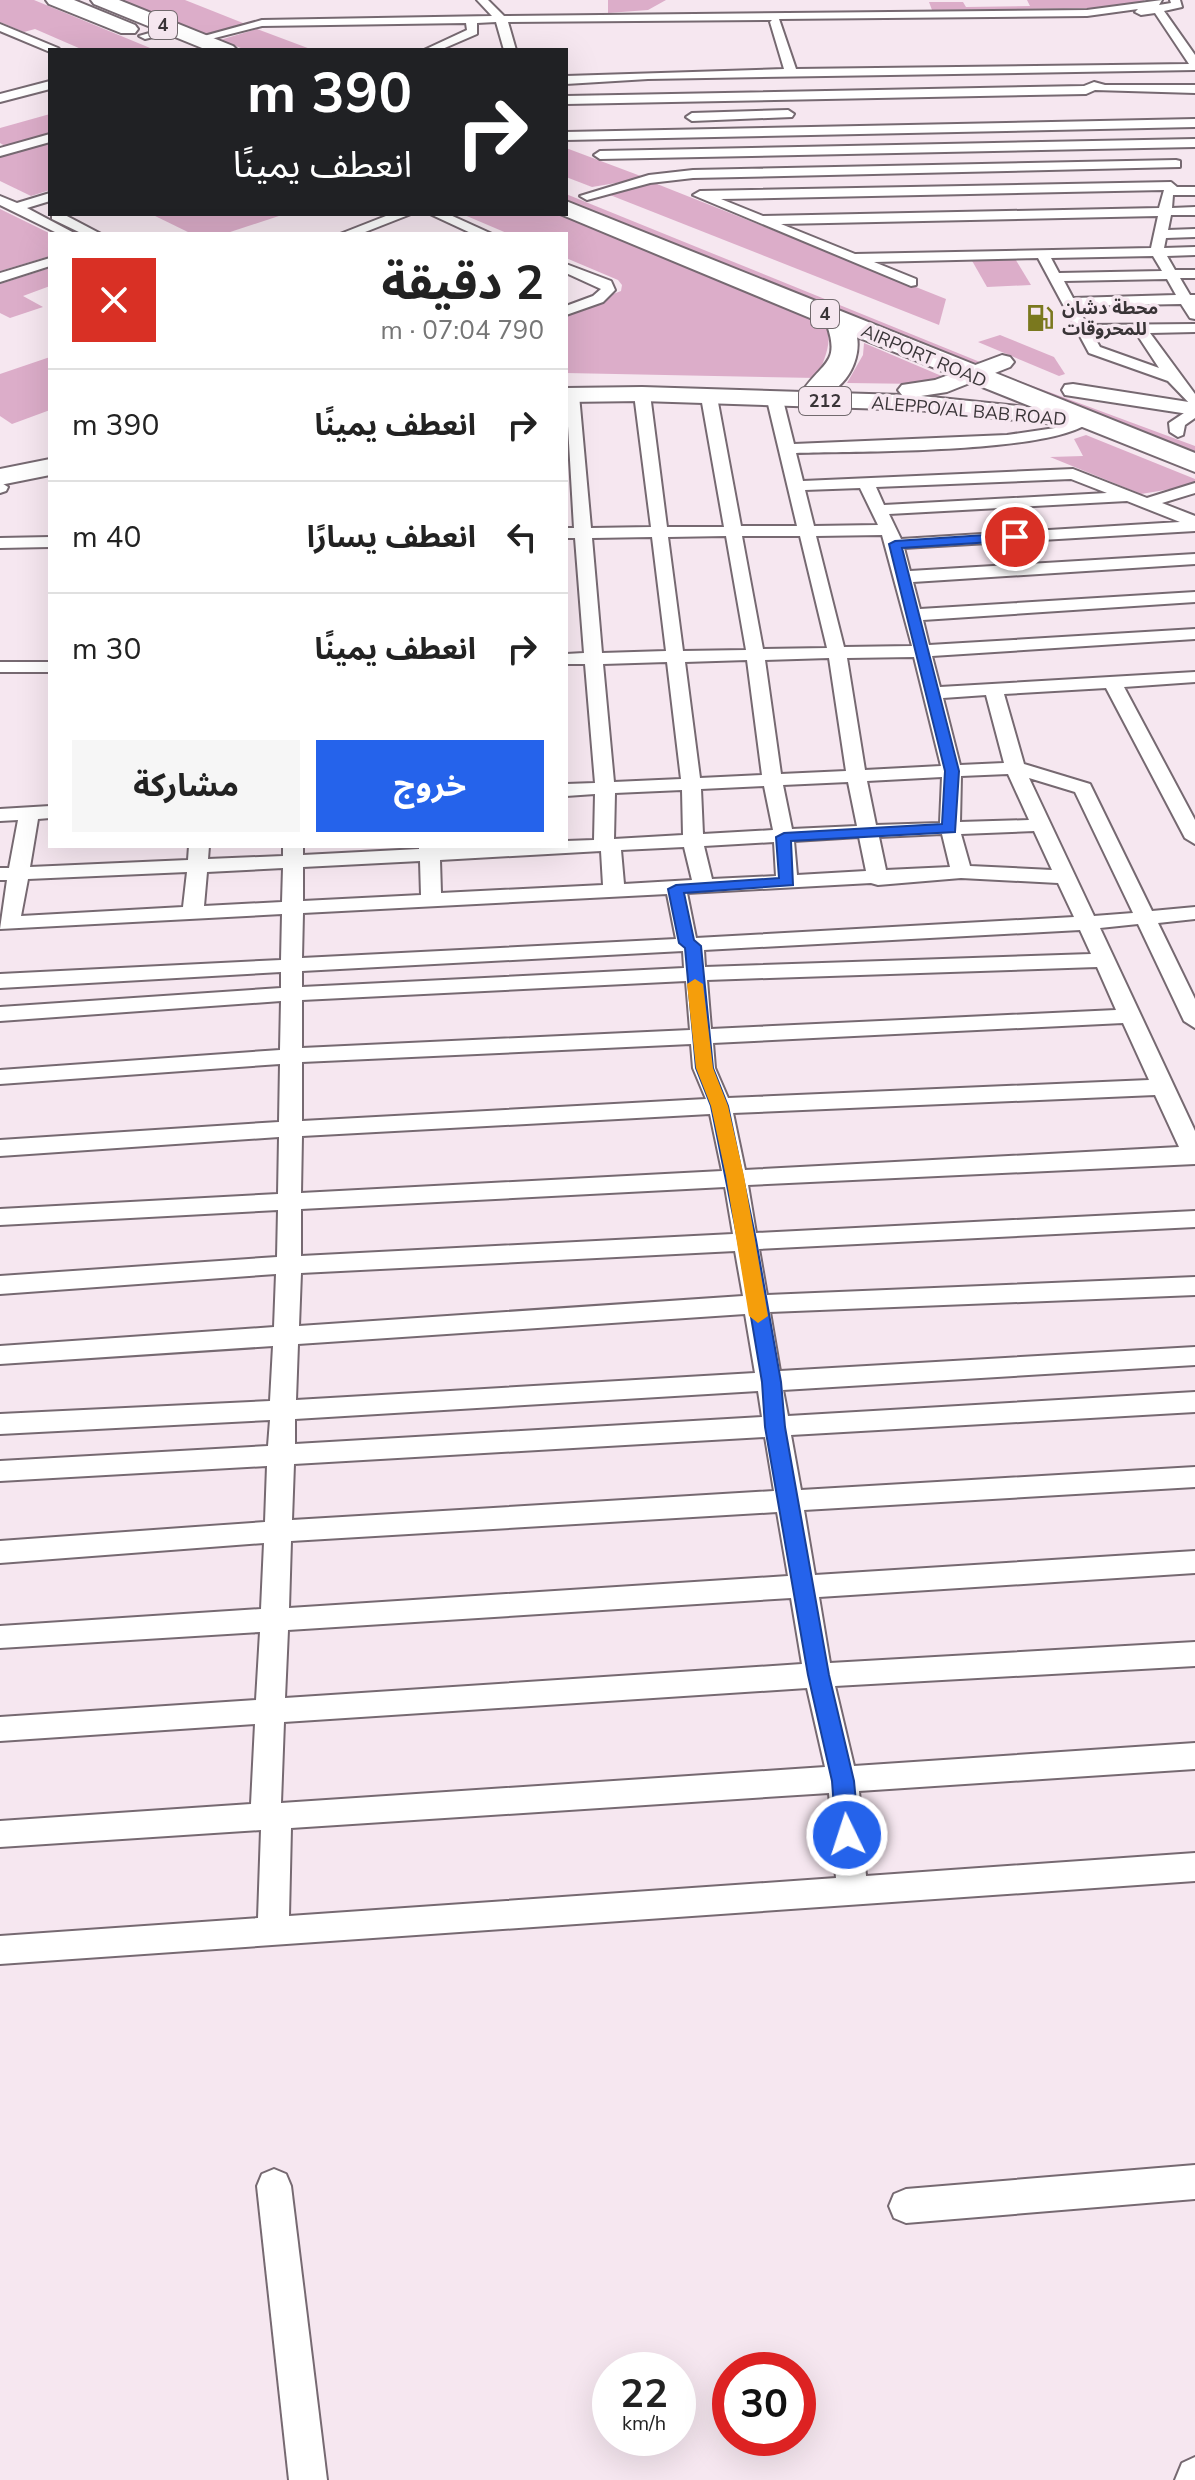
<!DOCTYPE html>
<html lang="ar">
<head>
<meta charset="utf-8">
<style>
	body { margin:0; font-family:"Nunito Sans","Noto Sans Arabic",sans-serif; background:#f6f6f6; color:#222; direction:rtl; height:100vh; display:flex; flex-direction:column; font-size:30px; white-space:nowrap }
	* { box-sizing:border-box; margin:0 }
	p { font-size:26px; color:#767676 }
	.icon { flex:none; width:44px; height:44px; fill:none; stroke:currentColor; stroke-width:2; stroke-linecap:round; stroke-linejoin:round }
	.map { position:relative; flex:1; overflow:hidden; direction:ltr }
	.drawer { position:absolute; left:48px; top:232px; width:520px; height:616px; display:flex; flex-direction:column; background:#fff; border-radius:0px; box-shadow:0 8px 32px #0002; direction:rtl }
	.drawer>* { flex:none }
	.guide { position:absolute; left:48px; top:48px; width:520px; height:168px; border-radius:0px; box-shadow:0 8px 32px #0002; direction:rtl; background:#202124; color:#fff; overflow:hidden }
	.speed { position:absolute; left:592px; top:2352px; display:flex; gap:16px; font-size:40px; font-weight:700; text-align:center }
	.speed>* { display:grid; place-content:center; width:104px; height:104px; border-radius:50%; background:#fff; box-shadow:0 8px 32px #0002; line-height:1 }
	.speed small { font-size:20px; font-weight:400 }
	.speed .limit { border:12px solid #d22; background:#fff; color:#111 }
	.pin { position:absolute; display:grid; place-items:center; width:68px; height:68px; color:#fff; margin:-34px; border:4px solid #fff; border-radius:50%; box-shadow:0 2px 8px #0007 }
	.me { position:absolute; width:88px; margin:-44px; rotate:356deg; stroke-linejoin:round; filter:drop-shadow(0 0 6px #0008) }
	.turn { display:flex; align-items:center; gap:28px; height:168px; padding:0 24px; font-size:36px }
	.turn .icon { width:104px; height:104px; stroke-width:2.5 }
	.turn b { display:block; font-size:56px; line-height:68px }
	.round { display:grid; place-items:center; flex:none; width:84px; height:84px; border-radius:0px; background:#f6f6f6 }
	.summary { display:flex; align-items:center; justify-content:space-between; height:136px; padding:0 24px }
	h1 { font-size:48px; font-weight:700; line-height:60px }
	.action { display:flex; gap:16px; margin-top:auto; padding:16px 24px }
	.action a { flex:1; height:92px; border-radius:0px; background:#2563eb; color:#fff; font-size:32px; font-weight:700; line-height:92px; text-align:center }
	.action a+a { background:#f6f6f6; color:#222 }
	ul { padding:0; list-style:none }
	li { display:flex; align-items:center; gap:24px; height:112px; padding:0 24px; border-top:2px solid #e0e0e0 }
	li div { flex:1 }
	li b { display:block; font-size:30px }
	li em { font-style:normal }
	.map>svg:first-child { display:block }
	.green { fill:#dcadc9 }
	.lines { fill:none; stroke-linecap:round; stroke-linejoin:round }
	.street-casing { stroke:#766971; stroke-width:4 }
	.secondary-casing { stroke:#766971; stroke-width:4 }
	.primary-casing { stroke:#766971; stroke-width:4 }
	.highway-casing { stroke:#766971; stroke-width:4 }
	.street { fill:#fff; fill-rule:evenodd }
	.secondary { fill:#fff; fill-rule:evenodd }
	.primary { fill:#fff; fill-rule:evenodd }
	.highway { fill:#fff; fill-rule:evenodd }
	.route { fill:#2563eb; stroke:#184099; stroke-width:2 }
	.slow { fill:#f59e0b }
	.labels { text-anchor:middle; stroke-width:7; stroke-linejoin:round; paint-order:stroke }
	.shield { fill:#f6e7f0; stroke:#726a6e; stroke-width:2 }
	.shield-label { font-size:18px; font-weight:bold; fill:#393437 }
	.far-poi-label { font-size:18px; font-weight:bold; fill:#393437; stroke:#f6e7f0; text-anchor:start }
	.far-street-label { font-size:18px; fill:#393437; stroke:#f6e7f0 }
</style>
</head>
<body>
<div class="map">
<svg width="1195" height="2480" viewBox="0 0 1195 2480">
	<rect width="100%" height="100%" fill="#f6e7f0"/>
	<g class="green">
		<path d="M0,0H34L155,50H78L81,49L35,29L24,32L0,22Z"/>
		<path d="M122,0H185L248,25L209,35Z"/>
		<path d="M608,0H666L648,10L608,13Z"/>
		<path d="M1027,0H1144V1L1100,8L932,10L929,2H963L966,7L1030,6Z"/>
		<path d="M257,29L313,50H246L220,40Z"/>
		<path d="M50,114V133L5,146L0,143V128Z"/>
		<path d="M50,143V190L31,196L0,181V157Z"/>
		<path d="M566,148L646,178L592,187L566,177Z"/>
		<path d="M652,182L946,299L939,325L610,195Z"/>
		<path d="M566,194L980,362L971,367L566,202Z"/>
		<path d="M0,209L51,234L50,256L0,271Z"/>
		<path d="M151,214H285L224,234H192Z"/>
		<path d="M462,214H561L823,323C836,338 823,361 817,378L566,373V312L621,291L622,285L618,280L566,258V234H509Z"/>
		<path d="M1014,257L1031,285L987,287L971,259Z"/>
		<path d="M50,268V286L23,296L43,307L10,318L0,313V284Z"/>
		<path d="M1000,335L1054,357L1065,374L1059,376L978,342Z"/>
		<path d="M864,343L944,377L922,384L847,383L863,355Z"/>
		<path d="M50,357V410L12,424L0,416V374Z"/>
		<path d="M1003,375L1195,446V454L998,377Z"/>
		<path d="M1086,435L1195,479V485L1141,494L1050,457L1083,456L1074,439Z"/>
	</g>
	<g class="lines">
		<g class="street-casing">
			<g id="street">
				<path d="M477,0H488L504,16L1087,10L1162,0L1159,5L1171,3L1170,0H1180L1182,7L1164,11L1195,55V70L648,79L566,84V76L784,69L770,22L772,20L508,22L516,50H504L496,22L477,23V34L440,50H424L467,30L466,23L262,26L199,42L193,39L262,20L492,16ZM1138,9L1135,12L1141,15L1155,13L1189,64L796,69L779,19L1087,16Z"/>
				<path d="M0,24L58,48L60,50L50,52L0,31Z"/>
				<path d="M174,26L178,27V31L145,39L139,36Z"/>
				<path d="M50,81V89L0,102V94Z"/>
				<path d="M1094,82L1105,85H1195V93L1095,90L1086,94L566,104V96L1084,86Z"/>
				<path d="M788,110L794,114L792,117L692,121L686,117L692,113Z"/>
				<path d="M1195,119V127L566,140V132Z"/>
				<path d="M50,134V142L0,156V148Z"/>
				<path d="M1195,139V147L600,159L594,155L600,151Z"/>
				<path d="M1176,160L1180,161V167L693,178L650,183L587,200L580,196L649,175L693,170Z"/>
				<path d="M1171,182L1177,187H1195V195H1173L1172,208L1195,207V215H1171L1168,230L1195,229V237L1166,238L1164,248L1195,247V255L1167,256L1175,270H1195V278H1180L1190,295H1195V319L1190,318L1181,304L1077,306L1087,325L1195,324V332L1150,333L1195,394V418L1185,425L1183,435L1178,437L1170,432L1169,423L1193,407L1168,381L1089,353L1038,258L874,262L916,279V285L911,286L693,195L700,191ZM1164,190L1159,208L763,216L721,199ZM1158,216L1151,248L855,254L781,224ZM1153,256L1162,271L1059,273L1051,258ZM1167,279L1176,295L1073,298L1064,281ZM1092,333H1136L1159,368L1100,347Z"/>
				<path d="M50,193V201L27,208L76,234H59L0,205V196L17,203Z"/>
				<path d="M52,214H63L101,234H83L52,219Z"/>
				<path d="M391,214H411L360,234H340Z"/>
				<path d="M430,214H448L492,234H473Z"/>
				<path d="M50,258V266L0,282V273Z"/>
				<path d="M566,264L611,281L615,290L603,302L566,315V306L593,296L601,289L566,273Z"/>
				<path d="M642,389L650,394L667,527H724L701,397L709,392L717,397L741,526H797L767,400L775,395L783,400L794,444L1007,435L1055,428L1084,415L1092,420C1058,454 852,451 796,453L803,481L1073,469L1147,498L1195,483V493L1162,503L1195,516V531L904,548L910,571L1195,554V564L913,582L920,609L1195,592V602L923,620L929,645L1195,629V639L932,656L940,687L1195,672V682L1124,687L1195,820V844L1185,838L1106,688L1004,694L1024,764L1090,784L1152,911L1195,907V919L1158,923L1195,999V1028L1184,1021L1138,924L1100,928L1195,1131V1164L748,1185L756,1233L1195,1211V1227L759,1249L767,1295L1195,1277V1295L770,1312L780,1371L1195,1347V1365L783,1390L788,1416L1195,1392V1412L791,1435L801,1490L1195,1467V1487L804,1510L815,1575L1195,1551V1573L819,1597L830,1663L1195,1642V1666L835,1686L854,1766L1195,1743V1769L859,1791L866,1876L1195,1853V1881L0,1964V1936L258,1918L261,1830L0,1847V1821L251,1804L255,1724L0,1741V1717L256,1700L260,1632L0,1648V1626L261,1609L264,1543L0,1563V1541L265,1522L267,1466L0,1481V1461L268,1446L270,1420L0,1434V1414L270,1401L273,1346L0,1364V1346L274,1327L276,1274L0,1294V1276L277,1257L278,1210L0,1225V1209L278,1194L279,1137L0,1156V1140L279,1122L280,1064L0,1084V1070L280,1050L281,1001L0,1021V1007L281,988V972L0,988V974L281,960L282,914L0,929L7,880H0V868H9L18,820L0,821V809L50,806V818L38,819L30,867L188,860L189,846H209L208,859L283,856V846H303V855L419,849V846H566V841L594,840L595,794L566,796V784L595,783L585,664H566V654L584,653L575,538H566V528H574L566,392H576L579,395L591,528L651,527L634,394ZM1071,479L1107,493L884,505L876,487ZM860,488L878,525L814,526L805,490ZM1127,501L1180,522L901,539L889,514ZM882,535L912,646L844,647L816,536ZM726,536L746,650L683,651L668,537ZM742,536H800L827,648L763,649ZM652,537L666,651L602,653L592,538ZM914,657L941,766L865,770L847,658ZM829,658L846,771L781,774L765,660ZM747,660L762,775L700,778L685,662ZM667,662L681,779L614,782L603,664ZM986,695L1004,763L960,765L943,698ZM1008,774L1029,820L960,822L961,776ZM942,777L940,823L876,825L867,781ZM1029,778L1075,792L1133,913L1094,916ZM848,782L857,826L792,829L783,785ZM764,786L773,830L703,834L701,789ZM682,790L683,835L614,839L615,793ZM1034,831L1052,870L970,866L961,834ZM942,834L950,867L886,870L879,837ZM859,837L866,871L797,875L794,841ZM774,842L776,876L712,879L704,846ZM684,847L692,880L624,884L621,850ZM601,851L603,885L441,893L440,860ZM420,861L421,895L303,901V867ZM283,868L282,902L204,906L207,872ZM187,872L183,907L21,916L28,879ZM961,878L1058,883L1074,917L696,938L687,893L871,883L878,885ZM667,894L676,939L302,958L303,913ZM1080,930L1091,954L705,967L704,950ZM683,951L684,968L302,987V971ZM1097,967L1116,1010L711,1029L707,980ZM686,981L690,1030L302,1048V1000ZM1123,1023L1149,1080L728,1098L715,1068L713,1043ZM691,1044L693,1068L706,1099L302,1121V1062ZM1155,1095L1179,1147L745,1170L733,1113ZM710,1114L722,1171L301,1193L302,1136ZM725,1187L733,1234L301,1256V1209ZM735,1251L743,1296L299,1326L301,1273ZM745,1314L755,1373L296,1400L298,1344ZM758,1391L762,1417L295,1444V1419ZM765,1437L774,1491L292,1520L294,1464ZM777,1512L788,1576L289,1608L291,1541ZM791,1598L802,1664L285,1698L288,1630ZM807,1688L825,1767L281,1803L284,1722ZM829,1793L836,1878L289,1916L291,1828Z"/>
				<path d="M0,482L8,487L6,491L0,493Z"/>
				<path d="M50,537V547L0,548V538Z"/>
				<rect x="0" y="662" width="50" height="10"/>
				<path d="M1195,2165V2199L906,2223L894,2218L889,2206L894,2194L906,2189Z"/>
				<path d="M274,2169L286,2174L291,2186L327,2480H289L257,2186L262,2174Z"/>
				<path d="M1195,2457V2480H1175L1182,2463Z"/>
			</g>
		</g>
		<g class="secondary-casing">
			<path id="secondary" d="M1073,384L1195,403V415L1065,395L1062,390L1065,385Z"/>
		</g>
		<g class="primary-casing">
			<g id="primary">
				<path d="M1002,355L1010,357L1014,362L1010,367L947,392L921,396L1084,413L1093,415L1096,420L1093,425L1084,427L918,410L642,401L566,402V388L642,387L902,395L898,390L902,385L935,380Z"/>
				<path d="M50,459V475L0,485V469Z"/>
			</g>
		</g>
		<g class="highway-casing">
			<g id="highway">
				<path d="M46,0H74L135,25L138,29L135,33H121L49,4Z"/>
				<path d="M91,0H119L233,46L237,50H207L94,4Z"/>
				<path d="M566,201L1195,453V472L857,337C862,364 838,402 808,395L804,389C823,362 840,363 827,325L560,214H566Z"/>
			</g>
		</g>
		<use href="#street" class="street"/>
		<use href="#secondary" class="secondary"/>
		<use href="#primary" class="primary"/>
		<use href="#highway" class="highway"/>
	</g>
	<path class="route" d="M1015,533L1021,537L1020,540L902,548L959,771L955,832L791,841L793,885L684,893L694,940L701,946L713,1068L728,1106L756,1240L781,1382L785,1427L829,1675L854,1781L859,1835L856,1842L847,1845L839,1842L836,1835L832,1781L808,1675L765,1427L762,1382L738,1240L711,1106L696,1068L685,948L679,943L668,889L676,885L779,878L776,837L784,833L942,824L945,771L889,544L895,541Z"/>
	<path class="slow" d="M695,979L703,984L713,1068L728,1106L744,1176L768,1316L758,1323L749,1316L726,1176L711,1106L696,1068L687,984Z"/>
	<defs>
		<g id="fuel-bare" transform="scale(2.16)"><path d="M-5.5-6h7V0h2V4h1.3V-2.5L3-4.5l.8-.8L6-3V5H2.5V1h-1V6h-7ZM-4.2-4.7v3.2H.2V-4.7Z" fill="#7a781e" stroke="#f6e7f0" stroke-width="2.5" paint-order="stroke"/></g>
	</defs>
	<g fill-rule="evenodd">
		<use href="#fuel-bare" x="1040" y="318"/>
	</g>
	<g class="labels">
		<g class="shield">
			<rect x="149" y="11" width="28" height="28" rx="6"/>
			<rect x="811" y="300" width="28" height="28" rx="6"/>
			<rect x="799" y="387" width="52" height="28" rx="6"/>
		</g>
		<g class="shield-label">
			<text x="163" y="31">4</text>
			<text x="825" y="320">4</text>
			<text x="825" y="407">212</text>
		</g>
		<g class="far-poi-label">
			<text x="1062" y="314">محطة دشان<tspan x="1062" dy="21">للمحروقات</tspan></text>
		</g>
		<g class="far-street-label">
			<text transform="translate(924 356) rotate(23)" y="6">AIRPORT ROAD</text>
			<text transform="translate(969 411) rotate(5)" y="6">ALEPPO/AL BAB ROAD</text>
		</g>
	</g>
</svg>
<div class="speed"><div>22<small>km/h</small></div><div class="limit">30</div></div>
<div class="pin" style="left:1015px;top:537px;background:#d93025"><svg class="icon" aria-label="arrive" viewBox="0 0 24 24"><path d="M6 21V4h12l-3 4 3 4H6"/></svg></div>
<svg class="me" style="left:847px;top:1835px" viewBox="-20 -20 40 40"><circle r="17" fill="#2563eb" stroke="#fff" stroke-width="3"/><path d="M0-11L8 9 0 5-8 9z" fill="#fff"/></svg>
<div class="guide">
<div class="turn"><svg class="icon" aria-label="right" viewBox="0 0 24 24"><path d="M7 20v-9h11M14 6l5 5-5 5"/></svg><div><b>390 m</b>انعطف يمينًا</div></div>
</div>
<section class="drawer">
<div class="summary"><div><h1>2 دقيقة</h1><p>790 m · 07:04</p></div><a class="round" style="background:#d93025;color:#fff"><svg class="icon" aria-label="close" viewBox="0 0 24 24"><path d="M6 6l12 12M18 6L6 18"/></svg></a></div>
<ul>
<li><svg class="icon" aria-label="right" viewBox="0 0 24 24"><path d="M7 20v-9h11M14 6l5 5-5 5"/></svg><div><b>انعطف يمينًا</b></div><em>390 m</em></li>
<li><svg class="icon" aria-label="left" viewBox="0 0 24 24"><path d="M17 20v-9H6M10 6l-5 5 5 5"/></svg><div><b>انعطف يسارًا</b></div><em>40 m</em></li>
<li><svg class="icon" aria-label="right" viewBox="0 0 24 24"><path d="M7 20v-9h11M14 6l5 5-5 5"/></svg><div><b>انعطف يمينًا</b></div><em>30 m</em></li>
</ul>
<div class="action"><a>خروج</a><a>مشاركة</a></div>
</section>
</div>
</body>
</html>
